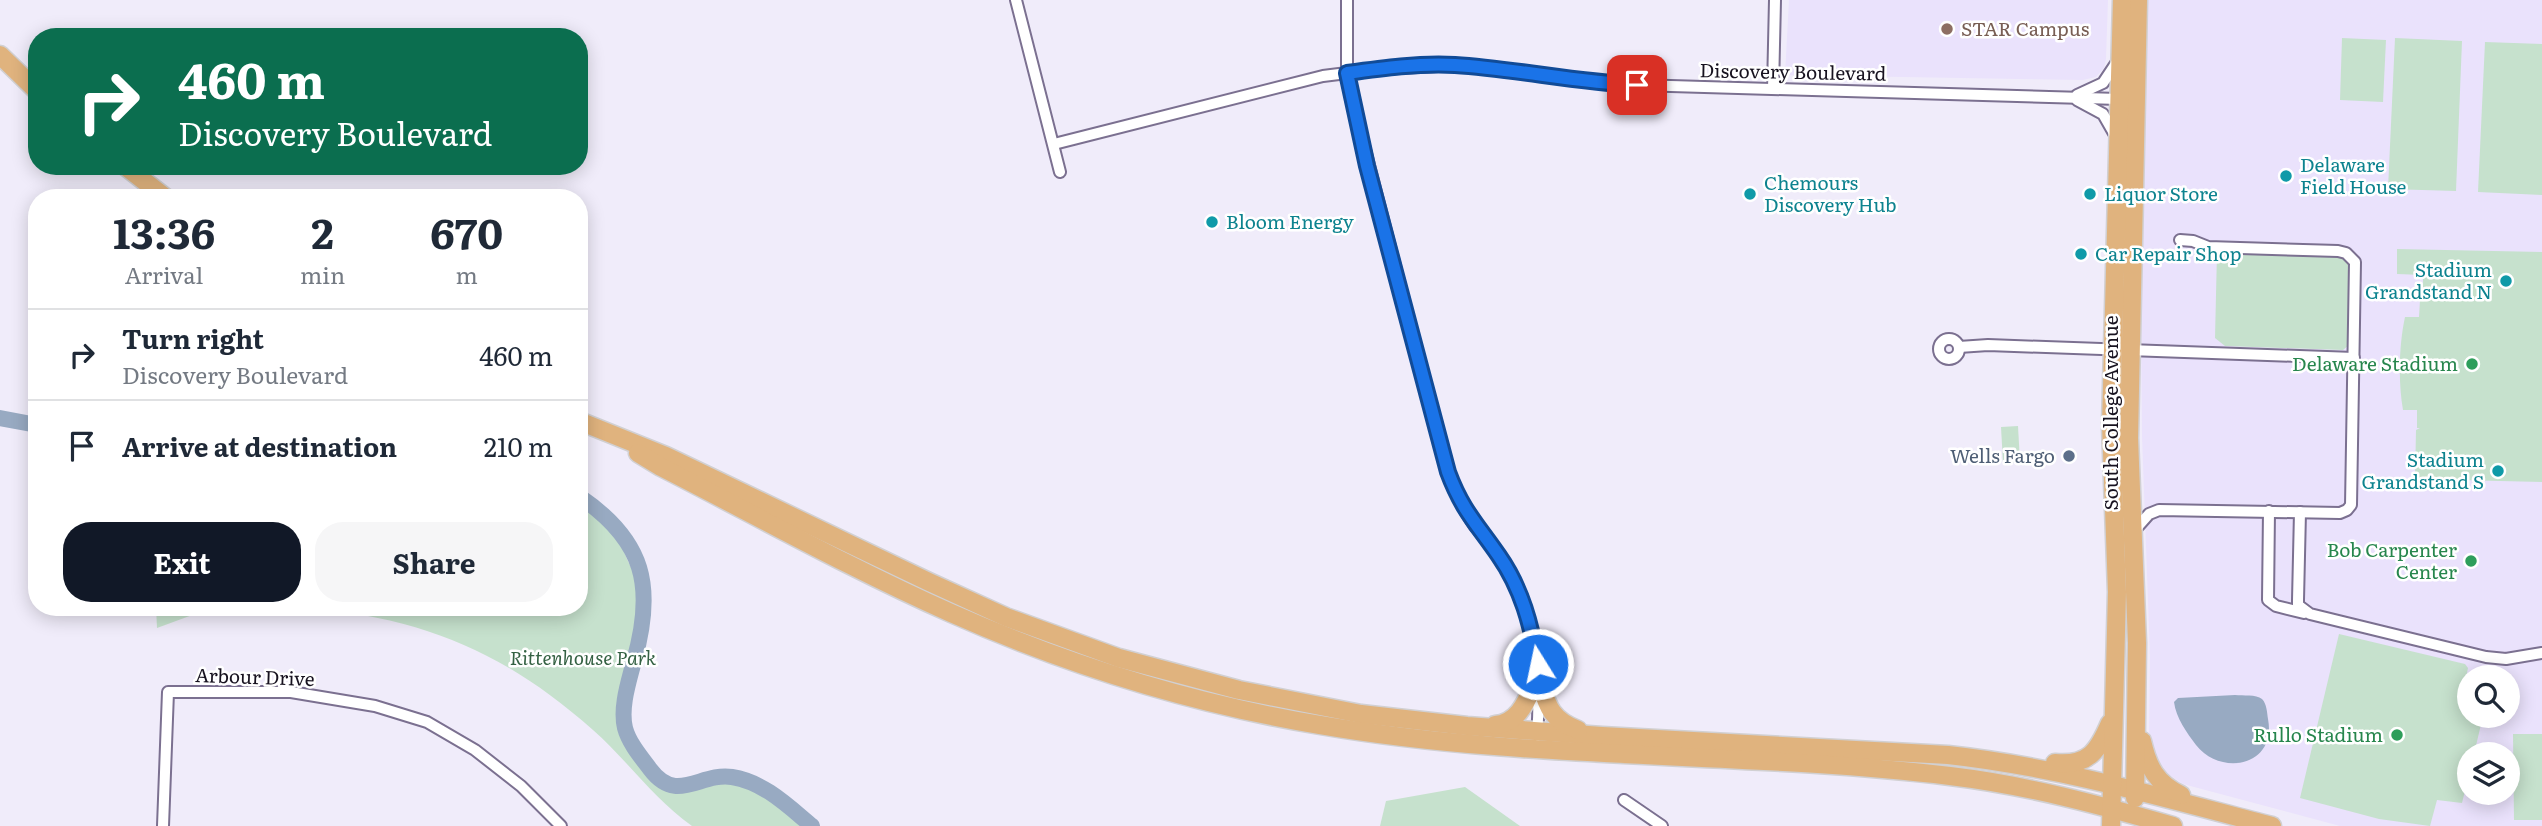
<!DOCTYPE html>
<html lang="en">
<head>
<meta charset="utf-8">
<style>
	body { margin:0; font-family:Literata,serif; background:#f6f6f7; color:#1f2937; height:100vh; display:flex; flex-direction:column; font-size:26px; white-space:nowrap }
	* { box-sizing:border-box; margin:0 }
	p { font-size:23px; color:#747a83 }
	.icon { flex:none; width:38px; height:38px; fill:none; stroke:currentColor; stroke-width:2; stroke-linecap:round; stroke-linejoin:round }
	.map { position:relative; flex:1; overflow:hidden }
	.details { position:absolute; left:28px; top:189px; width:560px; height:427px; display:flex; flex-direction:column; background:#fff; border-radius:28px; box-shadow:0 4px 18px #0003 }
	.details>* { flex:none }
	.top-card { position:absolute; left:28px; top:28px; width:560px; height:147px; border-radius:28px; box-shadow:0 4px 18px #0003; background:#0b6e4f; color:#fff; overflow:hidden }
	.tools { position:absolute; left:2457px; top:665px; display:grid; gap:14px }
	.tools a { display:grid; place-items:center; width:63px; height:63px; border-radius:50%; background:#fff; box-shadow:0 4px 18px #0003; font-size:35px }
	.pin { position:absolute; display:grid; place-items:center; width:60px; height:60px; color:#fff; margin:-30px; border-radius:14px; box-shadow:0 4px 10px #0006 }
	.me { position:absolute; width:77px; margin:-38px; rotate:350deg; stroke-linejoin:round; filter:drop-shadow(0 0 5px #0008) }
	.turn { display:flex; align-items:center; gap:24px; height:147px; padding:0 35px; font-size:32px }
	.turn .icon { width:91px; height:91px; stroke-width:2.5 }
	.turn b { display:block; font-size:49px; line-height:60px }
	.eta { display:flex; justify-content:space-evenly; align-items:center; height:119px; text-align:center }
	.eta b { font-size:42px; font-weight:700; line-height:49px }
	.button { display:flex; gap:14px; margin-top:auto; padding:14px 35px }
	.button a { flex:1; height:80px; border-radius:28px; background:#111827; color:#fff; font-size:28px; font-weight:700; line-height:80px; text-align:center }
	.button a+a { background:#f6f6f7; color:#1f2937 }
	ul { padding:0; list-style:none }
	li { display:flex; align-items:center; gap:21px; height:91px; padding:0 35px; border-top:2px solid #e0e1e3 }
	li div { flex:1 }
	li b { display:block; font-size:26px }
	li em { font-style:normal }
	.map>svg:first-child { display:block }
	.built { fill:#eae2fc; fill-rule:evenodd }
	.green { fill:#c6e1cd }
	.water { fill:#98aac2 }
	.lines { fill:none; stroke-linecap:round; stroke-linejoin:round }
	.river { stroke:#98aac2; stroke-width:16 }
	.minor-casing { stroke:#7b7090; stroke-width:14 }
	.primary-casing { stroke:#d1d0d2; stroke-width:21 }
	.minor { stroke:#fff; stroke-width:10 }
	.primary { stroke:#e0b37e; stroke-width:18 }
	.route-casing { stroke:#114b97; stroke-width:18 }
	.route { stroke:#1a73e8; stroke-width:12 }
	.education-dot { fill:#8d6e63; stroke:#fff; stroke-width:2.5 }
	.culture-dot { fill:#0f9aa8; stroke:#fff; stroke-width:2.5 }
	.leisure-dot { fill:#2e9e5b; stroke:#fff; stroke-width:2.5 }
	.service-dot { fill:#5c6f8a; stroke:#fff; stroke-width:2.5 }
	.labels { text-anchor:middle; stroke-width:5; stroke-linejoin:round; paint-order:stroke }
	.education-label { font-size:19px; fill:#785e54; stroke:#fff; text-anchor:start }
	.street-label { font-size:19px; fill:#17121f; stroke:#fff }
	.culture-label { font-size:19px; fill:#0d838f; stroke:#fff; text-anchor:start }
	.leisure-label { font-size:19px; fill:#27864d; stroke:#fff; text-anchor:end }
	.service-label { font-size:19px; fill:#4e5e75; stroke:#fff; text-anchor:end }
	.park-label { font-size:19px; font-style:italic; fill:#346143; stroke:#fff }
</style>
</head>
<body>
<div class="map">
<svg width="2542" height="826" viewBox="0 0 2542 826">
	<rect width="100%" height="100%" fill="#f0ecfa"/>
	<g class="built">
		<path d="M1789,0H2108L2106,59L2104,68L2096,77L2083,80L1785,75Z"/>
		<path d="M2148,0H2542V826H2340L2183,784L2159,769L2149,746L2150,656L2142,436L2141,322ZM2469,677H2508V716H2469ZM2469,754H2508V793H2469Z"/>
	</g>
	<g class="green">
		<path d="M2342,38L2386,40L2383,102L2340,100Z"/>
		<path d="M2395,38L2462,41L2456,191L2388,189Z"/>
		<path d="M2485,42L2542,44V195L2478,192Z"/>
		<path d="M2397,249L2542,252V482L2415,479L2416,430L2420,428H2417V410H2403C2398,381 2399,345 2405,317H2419L2420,300L2423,299V275L2397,274Z"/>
		<path d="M2217,252L2335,256C2345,257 2349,264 2351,273L2349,345L2343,350L2225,346L2215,338Z"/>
		<path d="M2018,426L2020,462L2003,463L2001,427Z"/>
		<path d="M579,500C588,506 604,512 611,520C618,530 622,547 627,559C633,572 644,589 645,603C648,642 616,691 625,728C629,743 641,757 650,769C677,805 700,772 732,777C764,782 788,806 812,826H692C654,799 627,760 593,730C502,650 424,619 305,607H579Z"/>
		<path d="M156,607H214L157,628Z"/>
		<path d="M2339,634L2465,664L2468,668L2463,691L2469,693V716H2483L2474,754H2469V774L2462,803L2437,800L2430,826L2379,819L2300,798Z"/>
		<path d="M2513,734H2542V820H2514Z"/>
		<path d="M1465,787L1520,826H1380L1386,801Z"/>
	</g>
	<path class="water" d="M2235,695C2243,696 2256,694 2262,699C2267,704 2267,713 2268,719C2277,766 2221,777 2196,745C2187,733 2176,718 2174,702L2178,698Z"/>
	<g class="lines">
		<g class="river">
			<path d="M0,418L37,425"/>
			<path d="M579,496C645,541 655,587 634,661C629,681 620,707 625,728C629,743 641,757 650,769C677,805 700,772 732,777C764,782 788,806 812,826"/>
		</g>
		<g class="minor-casing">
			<g id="minor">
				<path d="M1016,0L1060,172"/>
				<path d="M1347,0V73L1352,99L1448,472C1455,491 1462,508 1474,525C1483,536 1493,547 1501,559C1536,615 1542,671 1537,736"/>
				<path d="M1773,89L1775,0"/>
				<path d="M2077,95L2103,83L2117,62"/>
				<path d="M2077,100L2103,114L2115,135"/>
				<path d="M1054,144L1323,76L1379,69L1456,65L1583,81L1637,85L2119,99"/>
				<circle cx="1949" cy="349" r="10"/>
				<path d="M1959,347L1988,345L2354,358"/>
				<path d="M2269,511L2268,600L2276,606L2304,613"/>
				<path d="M2300,512L2298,600V605L2310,614L2486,657L2506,659L2542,653"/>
				<path d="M2133,532L2149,514L2159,510L2340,513L2347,510L2351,505L2355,262L2346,253L2338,251L2208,247L2193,241L2180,240"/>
				<path d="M1624,800L1662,826"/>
				<path d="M163,826L168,692H291L375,706L427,722L475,750L521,786L561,826"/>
			</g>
		</g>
		<g class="primary-casing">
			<g id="primary">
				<path d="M0,55L37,91"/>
				<path d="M125,166L166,198"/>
				<path d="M579,421L666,456L929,582L1006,617L1119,658L1239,690L1361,714L1467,726L1602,736L1948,755C2059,767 2164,798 2272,826"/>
				<path d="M638,453L661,467C757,516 852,569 951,613C1068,665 1194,704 1320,725C1528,761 1741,751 1950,776C2026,785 2100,805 2173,826"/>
				<path d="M1538,676C1547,704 1549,719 1578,730"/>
				<path d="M1495,725C1521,723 1528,696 1538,676"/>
				<path d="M2142,741C2148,767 2156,783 2181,795"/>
				<path d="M2055,763C2089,766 2098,751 2110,723"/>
				<path d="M2135,798L2137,643L2129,438L2138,0"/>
				<path d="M2111,826L2117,592L2111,425L2122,0"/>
			</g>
		</g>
		<use href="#minor" class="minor"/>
		<use href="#primary" class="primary"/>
	</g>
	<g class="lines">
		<g class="route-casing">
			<path id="route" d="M1538,664C1531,625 1522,589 1499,556C1477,524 1462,510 1448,472L1367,166L1347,73C1383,68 1419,63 1455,65C1516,69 1576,82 1637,85"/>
		</g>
		<use href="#route" class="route"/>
	</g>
	<circle class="education-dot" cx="1947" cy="29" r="7"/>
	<g class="culture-dot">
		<circle cx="2286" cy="176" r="7"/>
		<circle cx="1750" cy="194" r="7"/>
		<circle cx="2090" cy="194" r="7"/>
		<circle cx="1212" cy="222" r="7"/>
		<circle cx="2081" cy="254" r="7"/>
		<circle cx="2506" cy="281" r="7"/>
		<circle cx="2498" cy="471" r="7"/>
	</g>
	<g class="leisure-dot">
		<circle cx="2472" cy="364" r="7"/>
		<circle cx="2471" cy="561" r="7"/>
		<circle cx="2397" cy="735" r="7"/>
	</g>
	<circle class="service-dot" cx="2069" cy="456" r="7"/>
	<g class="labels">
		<g class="education-label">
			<text x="1961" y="36">STAR Campus</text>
		</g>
		<g class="street-label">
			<text transform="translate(1793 72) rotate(1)" y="7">Discovery Boulevard</text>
			<text transform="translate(2111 413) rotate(-90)" y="7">South College Avenue</text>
			<text transform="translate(255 677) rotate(2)" y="7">Arbour Drive</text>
		</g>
		<g class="culture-label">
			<text x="2300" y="172">Delaware<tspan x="2300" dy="22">Field House</tspan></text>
			<text x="1764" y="190">Chemours<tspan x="1764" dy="22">Discovery Hub</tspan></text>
			<text x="2104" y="201">Liquor Store</text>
			<text x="1226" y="229">Bloom Energy</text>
			<text x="2095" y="261">Car Repair Shop</text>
			<text x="2492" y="277" text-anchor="end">Stadium<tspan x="2492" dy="22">Grandstand N</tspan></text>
			<text x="2484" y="467" text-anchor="end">Stadium<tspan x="2484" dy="22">Grandstand S</tspan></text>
		</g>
		<g class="leisure-label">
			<text x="2458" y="371">Delaware Stadium</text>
			<text x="2457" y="557">Bob Carpenter<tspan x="2457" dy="22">Center</tspan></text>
			<text x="2383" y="742">Rullo Stadium</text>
		</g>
		<g class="service-label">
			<text x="2055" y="463">Wells Fargo</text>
		</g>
		<g class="park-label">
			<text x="583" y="665">Rittenhouse Park</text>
		</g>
	</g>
</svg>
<div class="tools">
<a><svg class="icon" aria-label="search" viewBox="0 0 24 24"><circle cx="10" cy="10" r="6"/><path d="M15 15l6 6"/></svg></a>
<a><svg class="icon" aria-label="layers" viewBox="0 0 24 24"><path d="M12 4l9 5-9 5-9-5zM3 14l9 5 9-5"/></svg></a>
</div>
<div class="pin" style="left:1637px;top:85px;background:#d93025"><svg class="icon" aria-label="arrive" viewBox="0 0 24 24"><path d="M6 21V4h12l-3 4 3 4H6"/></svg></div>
<svg class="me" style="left:1538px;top:664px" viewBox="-20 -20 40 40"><circle r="17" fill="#1a73e8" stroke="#fff" stroke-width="3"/><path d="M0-11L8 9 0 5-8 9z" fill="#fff"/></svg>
<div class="top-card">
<div class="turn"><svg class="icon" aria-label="right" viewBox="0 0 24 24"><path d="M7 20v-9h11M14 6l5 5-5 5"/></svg><div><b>460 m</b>Discovery Boulevard</div></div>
</div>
<section class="details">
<div class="eta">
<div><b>13:36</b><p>Arrival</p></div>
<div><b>2</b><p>min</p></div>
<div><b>670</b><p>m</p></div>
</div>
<ul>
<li><svg class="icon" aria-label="right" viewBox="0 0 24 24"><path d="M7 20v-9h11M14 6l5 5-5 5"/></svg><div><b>Turn right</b><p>Discovery Boulevard</p></div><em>460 m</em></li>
<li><svg class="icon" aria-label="arrive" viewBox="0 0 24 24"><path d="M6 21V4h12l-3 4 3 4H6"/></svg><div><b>Arrive at destination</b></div><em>210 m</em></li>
</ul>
<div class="button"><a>Exit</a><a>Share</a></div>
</section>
</div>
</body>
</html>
